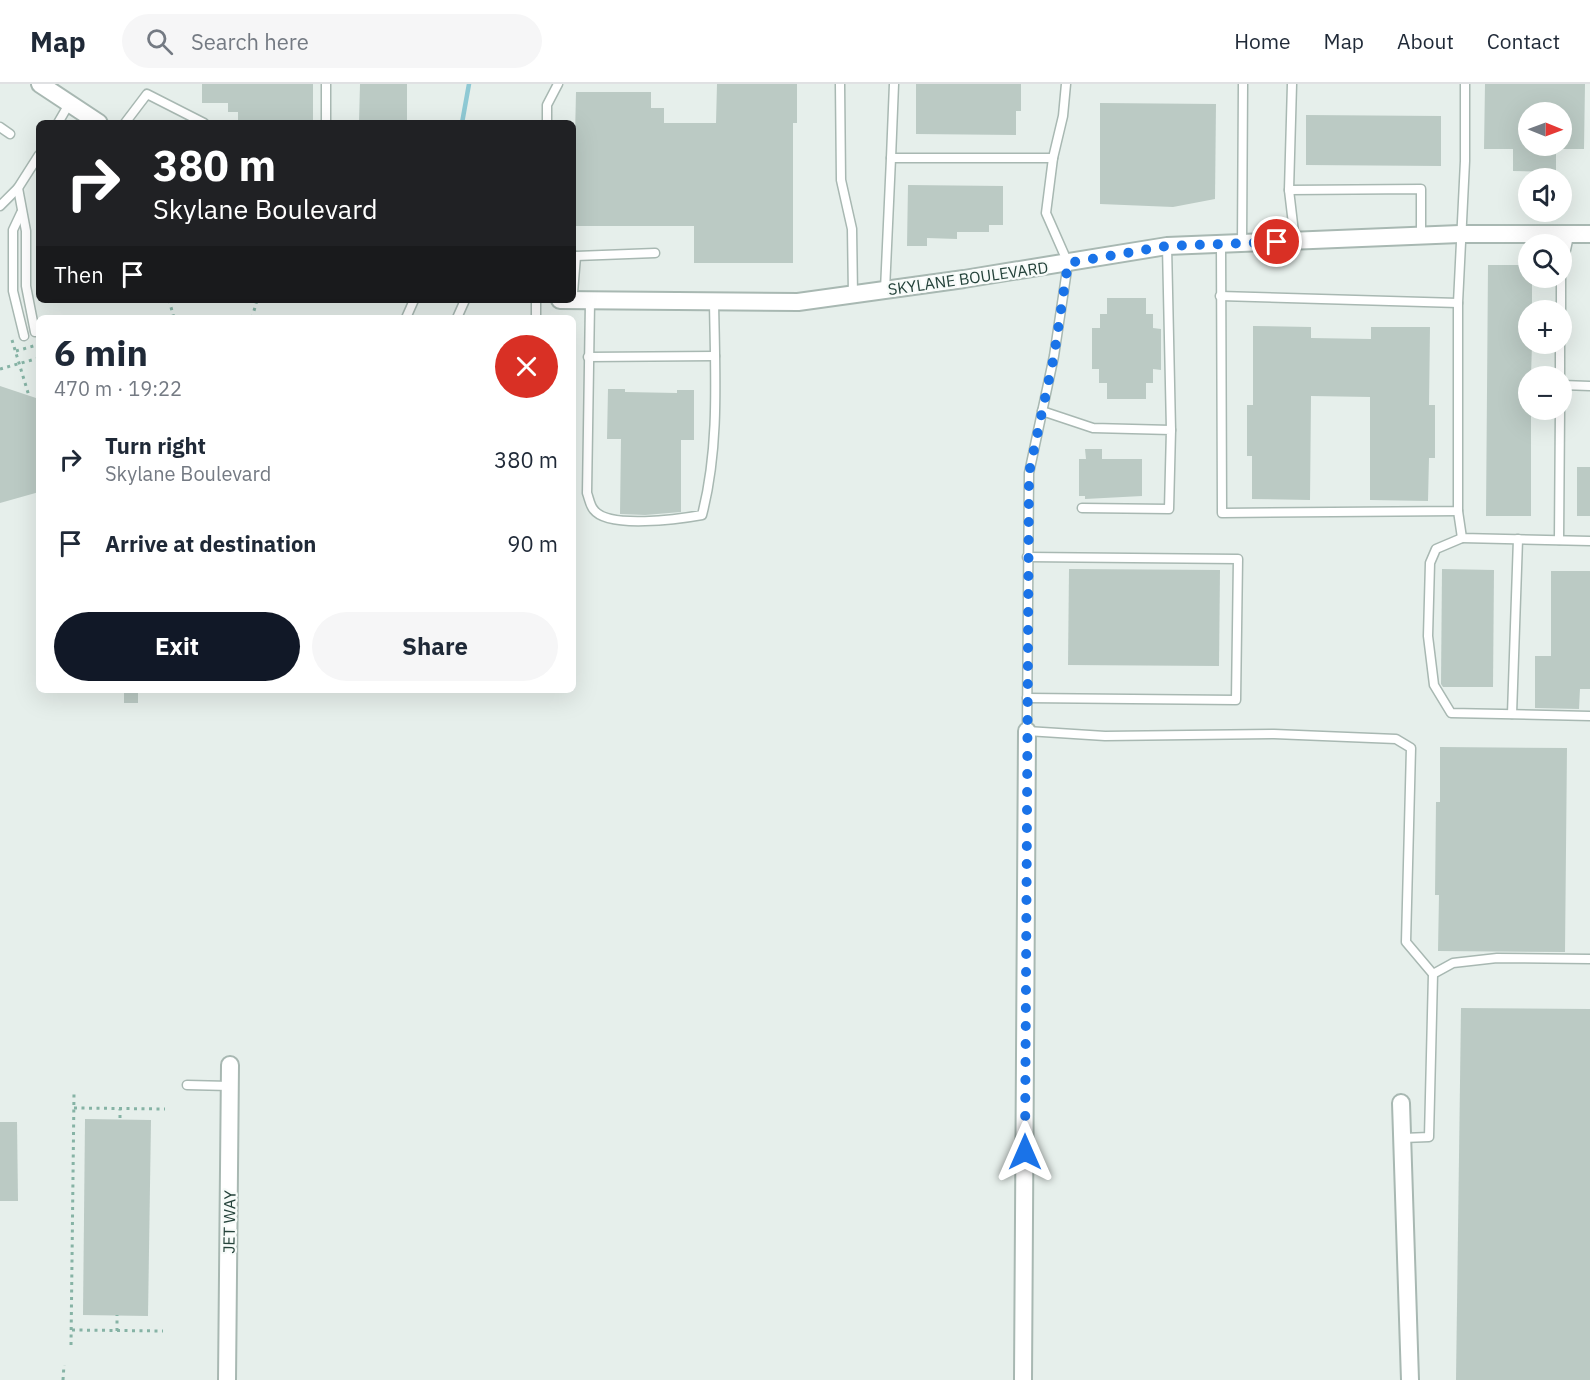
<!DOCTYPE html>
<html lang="en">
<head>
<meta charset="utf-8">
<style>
	body { margin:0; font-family:"IBM Plex Sans",sans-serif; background:#f6f6f7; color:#1f2937; height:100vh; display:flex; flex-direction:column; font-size:22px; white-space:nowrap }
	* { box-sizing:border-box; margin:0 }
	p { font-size:20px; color:#747a83 }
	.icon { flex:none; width:33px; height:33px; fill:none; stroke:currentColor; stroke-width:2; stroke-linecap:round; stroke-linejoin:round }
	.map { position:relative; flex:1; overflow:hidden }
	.panel { position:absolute; left:36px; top:231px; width:540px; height:378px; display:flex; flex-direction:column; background:#fff; border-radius:9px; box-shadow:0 6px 24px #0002 }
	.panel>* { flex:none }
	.hud { position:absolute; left:36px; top:36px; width:540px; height:183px; border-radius:9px; box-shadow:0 6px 24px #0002; background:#202124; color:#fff; overflow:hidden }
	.needle { width:39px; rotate:91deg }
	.controls { position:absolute; left:1518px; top:18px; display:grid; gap:12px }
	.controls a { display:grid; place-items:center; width:54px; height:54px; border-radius:50%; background:#fff; box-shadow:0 6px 24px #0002; font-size:30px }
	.pin { position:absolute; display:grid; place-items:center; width:51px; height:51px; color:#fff; margin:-26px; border:3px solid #fff; border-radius:50%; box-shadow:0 2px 6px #0007 }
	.me { position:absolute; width:66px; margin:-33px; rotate:0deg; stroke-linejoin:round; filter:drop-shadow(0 0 4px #0008) }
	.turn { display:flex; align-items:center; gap:21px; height:126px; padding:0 18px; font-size:27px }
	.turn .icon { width:78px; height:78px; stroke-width:2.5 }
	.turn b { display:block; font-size:42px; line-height:51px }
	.then { display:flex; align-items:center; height:57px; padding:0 18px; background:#0003; gap:12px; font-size:22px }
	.round { display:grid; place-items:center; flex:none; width:63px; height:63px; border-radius:32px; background:#f6f6f7 }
	.summary { display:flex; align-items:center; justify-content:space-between; height:102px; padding:0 18px }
	h1 { font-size:36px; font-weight:800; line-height:45px }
	.action { display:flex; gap:12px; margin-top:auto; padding:12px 18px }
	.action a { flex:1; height:69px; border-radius:36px; background:#111827; color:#fff; font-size:24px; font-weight:800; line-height:69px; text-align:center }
	.action a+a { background:#f6f6f7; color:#1f2937 }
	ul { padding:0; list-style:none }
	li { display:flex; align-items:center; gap:18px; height:84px; padding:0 18px }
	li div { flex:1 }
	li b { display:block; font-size:22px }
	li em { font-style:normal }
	header { display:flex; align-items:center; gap:36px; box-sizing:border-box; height:84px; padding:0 30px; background:#fff; border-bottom:2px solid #e0e1e3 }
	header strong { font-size:28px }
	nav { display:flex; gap:33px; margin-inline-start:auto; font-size:21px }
	.search { width:420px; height:54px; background:#f6f6f7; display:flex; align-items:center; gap:15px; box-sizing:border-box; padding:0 21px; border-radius:33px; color:#747a83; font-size:22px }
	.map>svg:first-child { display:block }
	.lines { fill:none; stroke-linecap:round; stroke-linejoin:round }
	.stream { stroke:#8ec9d4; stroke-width:4.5 }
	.building { fill:#bbcac4 }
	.service-casing { stroke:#a8b8b2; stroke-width:11 }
	.minor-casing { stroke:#a8b8b2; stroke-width:20 }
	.path { stroke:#86b3a5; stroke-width:3; stroke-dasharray:3 4.5; stroke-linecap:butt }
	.service { stroke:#fff; stroke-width:8 }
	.minor { stroke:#fff; stroke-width:16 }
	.route { stroke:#1a73e8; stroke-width:10; stroke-dasharray:0 18 }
	.labels { text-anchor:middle; stroke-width:4.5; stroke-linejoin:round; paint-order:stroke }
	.street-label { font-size:16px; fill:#24423a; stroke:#f7fbf9 }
</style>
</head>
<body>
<header>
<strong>Map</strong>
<div class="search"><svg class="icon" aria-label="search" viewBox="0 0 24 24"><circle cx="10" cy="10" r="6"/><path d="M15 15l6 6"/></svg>Search here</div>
<nav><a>Home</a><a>Map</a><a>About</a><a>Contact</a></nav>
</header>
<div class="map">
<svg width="1590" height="1296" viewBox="0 0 1590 1296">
	<rect width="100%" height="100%" fill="#e6efeb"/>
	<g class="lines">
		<path class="stream" d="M462,39L469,0"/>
	</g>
	<g class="building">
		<path d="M202,0H313V39H238V28H228V19H202Z"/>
		<path d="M360,0H407V39H359Z"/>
		<path d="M717,0H797V39H793V179H694V142H573L576,8H651V24H664V39H716Z"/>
		<path d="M916,0H1021V27H1016V51L916,50Z"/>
		<path d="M1485,0H1585L1584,65H1562V28H1528V62H1556V88L1513,87V65H1484Z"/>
		<path d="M1100,19L1216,20L1215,115L1173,123L1100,120Z"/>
		<path d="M1306,31L1441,32V82L1306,81Z"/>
		<path d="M908,101L1003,102V141H989V148H957V155L927,154V162H907Z"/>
		<path d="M1488,181H1528V194H1532V226H1528V260H1532L1531,292H1528V326H1531V432H1486Z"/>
		<path d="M1107,214H1146V230H1153V244L1161,245V286L1153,285V299H1146V315H1107V299H1099V285H1092V244H1100V230H1107Z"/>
		<path d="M1253,242L1311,243V254L1371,255V243H1430L1429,321H1435V374H1429L1428,417L1370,416V313L1311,312L1310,416L1252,415V372H1247V321H1253Z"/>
		<path d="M0,302L39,315V408L0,419Z"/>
		<path d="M608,305H625V308L677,309V306H694V356H681V428L645,431L620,430L621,355H607Z"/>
		<path d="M1085,365H1102V375H1142V412L1085,415V412H1079V375H1086Z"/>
		<rect x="1577" y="383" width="13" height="49"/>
		<path d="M1069,485L1220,486L1219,582L1068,581Z"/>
		<path d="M1442,485L1494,486L1493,603H1443L1441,600Z"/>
		<path d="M1551,487H1590V605H1580L1579,625L1535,624V572H1551Z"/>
		<rect x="124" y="606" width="14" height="13"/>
		<path d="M1440,663L1567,664L1565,868L1438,867L1439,811H1435L1436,718H1440Z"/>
		<path d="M1461,924L1590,925V1296H1456Z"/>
		<path d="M85,1035L151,1036L148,1232L83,1231Z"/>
		<path d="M0,1038H17L18,1117H0Z"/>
	</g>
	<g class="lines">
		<g class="service-casing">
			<g id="service">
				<path d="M326,0V39"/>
				<path d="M840,0L841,96L852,145L853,211"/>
				<path d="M1292,0L1289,106L1295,157"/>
				<path d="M58,39L69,20"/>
				<path d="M125,39L147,10L204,39"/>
				<path d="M547,39V21L558,0"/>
				<path d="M0,43L10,50"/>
				<path d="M891,74L894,0"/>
				<path d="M1053,74L1063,32L1066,0"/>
				<path d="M1289,106L1421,105V152"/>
				<path d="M0,122L18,104"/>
				<path d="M21,129L13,146V207L24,252"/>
				<path d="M1221,160L1222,429L1458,427V219L1465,77V0"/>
				<path d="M1242,160L1243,0"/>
				<path d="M1167,162L1171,346"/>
				<path d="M573,172H576L573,209"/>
				<path d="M576,172L655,169"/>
				<path d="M1562,184L1569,152"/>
				<path d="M885,206L891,74H1053L1046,129L1068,179L1054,272L1029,389L1027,647L1105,652L1274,650L1396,655L1411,664L1406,858L1433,890L1429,1053L1403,1054"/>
				<path d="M1220,212L1458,219"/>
				<path d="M590,218L587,409C589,414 590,422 594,426C608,445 680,435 702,431C720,362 715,288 714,217"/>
				<path d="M1561,226V194"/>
				<path d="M406,234L414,216"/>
				<path d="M457,234L465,216"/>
				<path d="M536,234V216"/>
				<path d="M35,248L26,202V147L18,104L39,71"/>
				<path d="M588,273L715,272"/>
				<path d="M1560,292V260"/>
				<path d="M1562,301L1590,302"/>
				<path d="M1042,327L1093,344L1171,346L1169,425L1082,424"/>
				<path d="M1458,427L1462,454L1590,457"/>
				<path d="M1462,454L1436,465L1430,479L1428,552L1434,601L1451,629L1590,632"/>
				<path d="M1559,456L1560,326"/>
				<path d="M1027,614L1236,616L1238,475L1027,473"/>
				<path d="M1512,630L1518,455"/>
				<path d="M1433,890L1453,879L1497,874L1590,875"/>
				<path d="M187,1001L230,1002"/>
			</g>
		</g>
		<g class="minor-casing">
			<g id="minor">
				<path d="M40,0L99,39"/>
				<path d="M560,216L798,218L964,195L1167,162L1460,150H1590"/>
				<path d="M1401,1019L1410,1296"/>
				<path d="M227,1296L230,981"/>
				<path d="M1023,1296L1027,647"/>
			</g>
		</g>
		<g class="path">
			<path d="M169,216L174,234"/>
			<path d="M252,234L257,216"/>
			<path d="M12,256L29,312"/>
			<path d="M16,267L37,261"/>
			<path d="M0,285L39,274"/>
			<path d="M74,1024L165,1025"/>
			<path d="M120,1034V1025"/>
			<path d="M72,1246L163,1247"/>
			<path d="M117,1247V1231"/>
			<path d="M71,1261L74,1009"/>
			<path d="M63,1296L64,1281"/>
		</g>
		<use href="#service" class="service"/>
		<use href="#minor" class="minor"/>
	</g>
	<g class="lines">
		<path class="route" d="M1025,1068L1029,389L1054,272L1068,179L1167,162L1277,158"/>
	</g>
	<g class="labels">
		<g class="street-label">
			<text transform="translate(968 194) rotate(-8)" y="6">SKYLANE BOULEVARD</text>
			<text transform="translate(229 1138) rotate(-89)" y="6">JET WAY</text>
		</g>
	</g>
</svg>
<div class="controls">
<a><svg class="needle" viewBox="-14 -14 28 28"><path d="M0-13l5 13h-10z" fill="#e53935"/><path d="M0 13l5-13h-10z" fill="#747a83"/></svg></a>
<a><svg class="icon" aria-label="sound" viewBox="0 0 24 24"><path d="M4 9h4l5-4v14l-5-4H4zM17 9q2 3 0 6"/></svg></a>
<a><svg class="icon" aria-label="search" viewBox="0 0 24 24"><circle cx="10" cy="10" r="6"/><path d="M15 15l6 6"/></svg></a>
<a>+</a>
<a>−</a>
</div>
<div class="pin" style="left:1277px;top:158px;background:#d93025"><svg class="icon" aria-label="arrive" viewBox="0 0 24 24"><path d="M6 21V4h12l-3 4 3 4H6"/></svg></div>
<svg class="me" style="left:1025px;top:1068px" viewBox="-20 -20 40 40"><path d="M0-17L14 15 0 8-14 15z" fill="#1a73e8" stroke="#fff" stroke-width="4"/></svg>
<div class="hud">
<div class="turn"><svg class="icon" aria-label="right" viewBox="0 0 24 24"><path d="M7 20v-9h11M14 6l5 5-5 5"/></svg><div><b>380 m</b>Skylane Boulevard</div></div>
<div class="then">Then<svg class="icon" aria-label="arrive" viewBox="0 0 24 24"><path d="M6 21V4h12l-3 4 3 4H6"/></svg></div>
</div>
<section class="panel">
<div class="summary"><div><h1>6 min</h1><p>470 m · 19:22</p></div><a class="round" style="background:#d93025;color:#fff"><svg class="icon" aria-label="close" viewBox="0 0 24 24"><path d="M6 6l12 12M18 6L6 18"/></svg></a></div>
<ul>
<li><svg class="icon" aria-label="right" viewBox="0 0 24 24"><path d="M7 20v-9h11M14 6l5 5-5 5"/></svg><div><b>Turn right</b><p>Skylane Boulevard</p></div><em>380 m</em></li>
<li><svg class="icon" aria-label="arrive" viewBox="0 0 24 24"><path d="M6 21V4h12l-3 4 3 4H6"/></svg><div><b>Arrive at destination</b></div><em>90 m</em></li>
</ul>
<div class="action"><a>Exit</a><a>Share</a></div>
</section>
</div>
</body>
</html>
